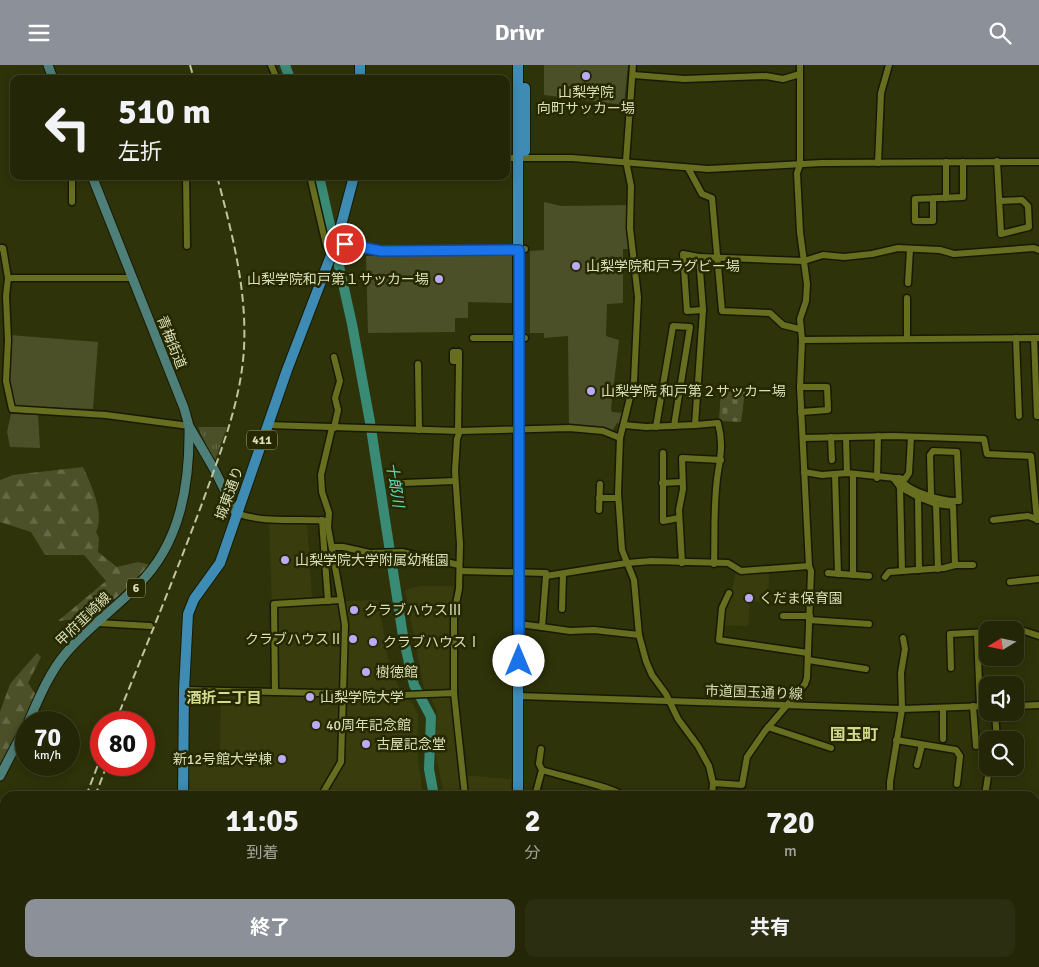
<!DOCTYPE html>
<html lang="ja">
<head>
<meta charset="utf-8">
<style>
	body { margin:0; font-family:Signika,"Noto Sans JP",sans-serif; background:#2b2e11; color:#f1f3f6; height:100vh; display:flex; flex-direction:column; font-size:19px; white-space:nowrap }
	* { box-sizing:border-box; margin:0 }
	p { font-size:16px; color:#a3a59b }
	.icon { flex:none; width:28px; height:28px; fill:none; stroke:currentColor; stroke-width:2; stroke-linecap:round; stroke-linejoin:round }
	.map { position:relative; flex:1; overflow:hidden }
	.details { position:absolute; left:0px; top:726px; width:1040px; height:176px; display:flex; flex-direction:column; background:#232607; border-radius:15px 15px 0 0; box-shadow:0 2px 12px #0003,0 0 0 1px #404328 }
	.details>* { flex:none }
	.guide { position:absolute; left:10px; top:10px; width:500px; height:105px; border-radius:10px; box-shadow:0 2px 12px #0003,0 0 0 1px #404328; background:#232607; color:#f1f3f6; overflow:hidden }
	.needle { width:32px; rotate:260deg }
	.controls { position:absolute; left:979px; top:556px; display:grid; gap:10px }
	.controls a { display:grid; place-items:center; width:45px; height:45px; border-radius:10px; background:#232607; box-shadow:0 2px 12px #0003,0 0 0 1px #404328; font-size:25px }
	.speed { position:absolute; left:15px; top:646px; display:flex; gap:10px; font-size:25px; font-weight:700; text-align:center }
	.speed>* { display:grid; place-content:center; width:65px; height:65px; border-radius:50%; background:#232607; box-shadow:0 2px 12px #0003,0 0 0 1px #404328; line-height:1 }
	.speed small { font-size:12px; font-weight:400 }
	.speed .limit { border:8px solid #d22; background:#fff; color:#111 }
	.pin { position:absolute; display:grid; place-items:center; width:42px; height:42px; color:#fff; margin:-21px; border:2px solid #fff; border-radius:50%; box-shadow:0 1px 5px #0007 }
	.me { position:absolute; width:55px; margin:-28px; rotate:0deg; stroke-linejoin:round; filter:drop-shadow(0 0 4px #0008) }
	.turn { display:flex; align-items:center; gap:18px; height:105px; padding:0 25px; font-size:22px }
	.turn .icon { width:65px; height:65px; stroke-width:2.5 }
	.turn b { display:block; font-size:35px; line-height:42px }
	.eta { display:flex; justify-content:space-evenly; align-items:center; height:85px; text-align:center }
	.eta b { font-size:30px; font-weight:700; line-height:35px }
	.button { display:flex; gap:10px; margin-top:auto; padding:10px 25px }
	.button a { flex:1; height:58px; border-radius:10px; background:#8c9099; color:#fff; font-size:20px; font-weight:700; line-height:58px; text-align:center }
	.button a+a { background:#2b2e11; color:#f1f3f6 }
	header { display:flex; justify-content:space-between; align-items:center; height:65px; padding:0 25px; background:#8c9099; color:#fff; font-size:22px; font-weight:700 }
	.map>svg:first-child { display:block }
	.built { fill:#393d0e }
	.forest { fill:url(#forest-firs) }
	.cemetery { fill:url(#cemetery-stones) }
	.park { fill:url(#park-tufts) }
	.pitch { fill:#4c5028 }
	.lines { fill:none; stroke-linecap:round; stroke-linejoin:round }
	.stream { stroke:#398b76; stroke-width:2 }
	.river { stroke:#398b76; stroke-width:10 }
	.minor-casing { stroke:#171a03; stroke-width:9 }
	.major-casing { stroke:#171a03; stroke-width:11 }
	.highway-casing { stroke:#171a03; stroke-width:12 }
	.minor { stroke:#676e1f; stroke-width:6 }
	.major { stroke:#4e7f78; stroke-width:9 }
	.highway { stroke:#3e8bb3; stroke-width:10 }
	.rail { stroke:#c0c69f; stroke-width:2; stroke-dasharray:8 4; stroke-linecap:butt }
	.route-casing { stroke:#114b97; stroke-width:12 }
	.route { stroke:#1a73e8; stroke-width:9 }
	.poi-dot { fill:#bbaaf6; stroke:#262900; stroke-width:2 }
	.labels { text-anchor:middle; stroke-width:5; stroke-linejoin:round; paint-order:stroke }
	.shield { fill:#262900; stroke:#a3a882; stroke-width:1 }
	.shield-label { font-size:12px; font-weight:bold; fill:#d9dfb9 }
	.poi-label { font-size:14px; fill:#d9dfb9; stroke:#262900; text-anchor:start }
	.street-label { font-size:14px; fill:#d9dfb9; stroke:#262900 }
	.water-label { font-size:15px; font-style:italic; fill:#62d8ba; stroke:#262900 }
	.neighbourhood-label { font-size:15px; font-weight:bold; fill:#d3dc8e; stroke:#262900 }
	.quarter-label { font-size:16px; font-weight:bold; fill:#d3dc8e; stroke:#262900 }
</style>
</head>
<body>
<header><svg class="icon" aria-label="menu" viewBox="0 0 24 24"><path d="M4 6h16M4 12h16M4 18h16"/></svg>Drivr<svg class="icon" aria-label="search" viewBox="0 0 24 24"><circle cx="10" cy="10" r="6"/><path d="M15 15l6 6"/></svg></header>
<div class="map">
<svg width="1039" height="902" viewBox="0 0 1039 902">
	<defs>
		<pattern id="forest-firs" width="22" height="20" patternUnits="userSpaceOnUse" patternTransform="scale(1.25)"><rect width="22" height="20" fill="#4c5028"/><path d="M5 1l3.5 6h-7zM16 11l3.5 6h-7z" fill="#656945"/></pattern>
		<pattern id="cemetery-stones" width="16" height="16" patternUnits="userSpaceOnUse" patternTransform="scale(1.25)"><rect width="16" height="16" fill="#4c5028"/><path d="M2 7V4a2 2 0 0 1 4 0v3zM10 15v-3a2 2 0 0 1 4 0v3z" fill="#656945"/></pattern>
		<pattern id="park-tufts" width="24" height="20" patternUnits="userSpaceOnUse" patternTransform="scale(1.25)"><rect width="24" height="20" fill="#4c5028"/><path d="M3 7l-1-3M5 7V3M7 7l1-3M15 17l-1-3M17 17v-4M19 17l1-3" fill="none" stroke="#656945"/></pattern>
	</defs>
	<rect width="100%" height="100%" fill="#2f3309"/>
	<g class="built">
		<path d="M269,455H307L312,537L378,535L390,604L400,625L399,635H408L413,639L418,650V695L423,731H187L186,688H220L221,629L275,626Z"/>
		<path d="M769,506L768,536L750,537L748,561L723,560L724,544L731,530L736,507L741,509Z"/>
		<path d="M420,521H454L451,545L450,626L424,624L405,525Z"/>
		<path d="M452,630L461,710L511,714V731H444L435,686L437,647L430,631Z"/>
	</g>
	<g class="forest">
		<path d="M83,402C91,420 105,448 96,467L99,473L98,487L117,502L138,497L150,500L97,552L58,556L106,516L84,490H45L31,467L0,457V415L13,410Z"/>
		<path d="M37,588L41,592L28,618L37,631L9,692L0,703V647L10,619Z"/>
	</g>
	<path class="cemetery" d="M721,324L745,327L741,357L719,356Z"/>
	<path class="park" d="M198,362H227L214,398Z"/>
	<g class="pitch">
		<path d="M544,0H628L624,40L544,30Z"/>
		<path d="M544,137L561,141L629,140L630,184H623V238L607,239L606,271L619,275L611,343L612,347L623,348L622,359L617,358L611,369L569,363L568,271L544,273V268H530V186L544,185Z"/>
		<path d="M512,189V238L468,237V253H455V267L368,268L366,191Z"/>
		<path d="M10,270L98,277L93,344L14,341L8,316Z"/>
		<path d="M11,349L38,350L40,383L10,382L7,367Z"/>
	</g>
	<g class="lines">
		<g class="stream">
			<path d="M354,898L355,902"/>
			<path d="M463,898V902"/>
		</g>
		<g class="river">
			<path d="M285,0L290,14"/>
			<path d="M319,111L352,259L370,357L403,571L414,620L431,652L429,704L434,731"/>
			<path d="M499,898L502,902"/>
		</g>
		<g class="minor-casing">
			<g id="minor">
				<path d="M271,0L277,14"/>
				<path d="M633,0L626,96L631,121L630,163L638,232L634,316L620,373L618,428L622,485L634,515L639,570L646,596L652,610L666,629L678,654L698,681L709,701L713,718L712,731"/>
				<path d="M633,10L684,14L766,11L783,14L800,9"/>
				<path d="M506,93H572L708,104L822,98L1039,97"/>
				<path d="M997,96L1001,169L1029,162L1028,141L1022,135L999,136"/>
				<path d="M946,97V133"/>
				<path d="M878,98L881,28L889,0"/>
				<path d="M688,103L702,129L712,133L722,246L770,248L783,260L799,264"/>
				<path d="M186,111L187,181"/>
				<path d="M310,111L326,180L331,189"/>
				<path d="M933,133V156H915V134L963,132V97"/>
				<path d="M72,137V111"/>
				<path d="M338,172L345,179L354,183L381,186L525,184"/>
				<path d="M0,183H3L8,213L6,231L8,275L6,316L12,344L106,350L189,361"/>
				<path d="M699,192L683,189L687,246L703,245"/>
				<path d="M8,213H131"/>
				<path d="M908,218L910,184"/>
				<path d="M473,273H525"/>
				<path d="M1016,273L1019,351"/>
				<path d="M1034,273L1037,351"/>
				<path d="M907,274V233"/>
				<path d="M802,275L1039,273"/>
				<path d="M418,299L419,365"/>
				<path d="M800,322H827L828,345L801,347"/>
				<path d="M267,360L460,366L569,363L603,366L620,373"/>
				<path d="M624,360L646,362L695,360L703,245L699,192L804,196L823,190L844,192L872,189L898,183L940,185L954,189L1034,183L1039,185"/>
				<path d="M695,360L718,358C723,376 721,390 718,407C713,437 715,469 714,499"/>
				<path d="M656,362L673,261L690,262L674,361"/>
				<path d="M334,363L338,345L335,333L340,316L334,292"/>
				<path d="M458,366L459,296V287H453V296H459"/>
				<path d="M831,372L832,395"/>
				<path d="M846,372L847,408"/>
				<path d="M803,373L893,371L984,374L987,389L1031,391L1037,455"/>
				<path d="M663,388V456L679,453"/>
				<path d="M804,407L822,410L847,408L905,414L909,408L911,372"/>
				<path d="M835,409L838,509"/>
				<path d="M853,409V510"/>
				<path d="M877,413L878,371"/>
				<path d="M899,413C908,427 943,437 959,436L957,387L933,386L930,390L931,430"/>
				<path d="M894,414L900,422L902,506"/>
				<path d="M404,418L455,416"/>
				<path d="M662,418L682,417"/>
				<path d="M900,422L918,432L919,505"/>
				<path d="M918,432L936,439L953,441L955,500"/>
				<path d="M599,433H618"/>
				<path d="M936,439L938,504"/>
				<path d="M599,445L600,419"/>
				<path d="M236,448C266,459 297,453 328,456"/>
				<path d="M322,455L328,536"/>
				<path d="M993,455L1028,451L1039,455"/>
				<path d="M332,482H343L370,488L402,487L459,500"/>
				<path d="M682,498L679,445L683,424L682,393L721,395"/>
				<path d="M460,506L546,508V511L627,498L651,496L728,498L741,506L809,501"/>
				<path d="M828,508L869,511"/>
				<path d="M546,511L542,562L570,566L594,565L639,570"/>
				<path d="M885,512L889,507L944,503L955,500H973"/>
				<path d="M1010,517L1039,514"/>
				<path d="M729,528L722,543L719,575L808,588"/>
				<path d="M562,544L563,509"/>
				<path d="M783,551H810"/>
				<path d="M809,555L869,559"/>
				<path d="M98,558L150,561"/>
				<path d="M519,559L542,562"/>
				<path d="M1015,565H1021L1039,571"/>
				<path d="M977,568L980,641"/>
				<path d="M808,595L866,604"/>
				<path d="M951,603L950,569L988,567"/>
				<path d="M184,625L403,630L454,628L465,731"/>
				<path d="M275,626L274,539L341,535L328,462L329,448L322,427L321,410L332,363"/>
				<path d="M454,628V549L459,524L460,479L455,406L457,374L460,366"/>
				<path d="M519,631L902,644L988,641"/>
				<path d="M973,641L976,681"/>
				<path d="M1015,641L1039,640"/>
				<path d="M943,643V674"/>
				<path d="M995,648L997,675"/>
				<path d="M768,662L831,683"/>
				<path d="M896,675L956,685L960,691L957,719"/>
				<path d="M541,684L539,699L542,705"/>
				<path d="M917,700L922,680"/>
				<path d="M713,718L742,720L747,692L765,666L805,619L807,613L811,506L809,501L800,322L802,275L800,254L806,236L807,219L800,167L797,108L800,100V0"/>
				<path d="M321,731L341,697L345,560L341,535"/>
				<path d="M535,731L542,705C557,710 616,723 623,731"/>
				<path d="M890,731V717L902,644L901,608L905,584L903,573"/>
				<path d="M985,731L989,704"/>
				<path d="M1035,758H1039"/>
				<path d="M1035,844L1036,825L1039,815"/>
				<path d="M1035,852L1039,853"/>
				<path d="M0,862L5,863"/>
				<path d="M459,898V902"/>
				<path d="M480,898L483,902"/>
				<path d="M510,898L515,902"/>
				<path d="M717,898V902"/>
				<path d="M983,898L984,902"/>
				<path d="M359,902L360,898"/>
				<path d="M616,902V898"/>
				<path d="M1003,902V898"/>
				<path d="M1021,902V898"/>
			</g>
		</g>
		<g class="major-casing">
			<g id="major">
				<path d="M48,0L53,14"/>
				<path d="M92,111L184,343L189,361L214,404L236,448"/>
				<path d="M28,658C39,633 49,608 66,588C87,563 116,543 138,520C181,478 190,418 189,361"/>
				<path d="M0,711L26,661"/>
			</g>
		</g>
		<g class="highway-casing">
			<g id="highway">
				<path d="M518,0V731"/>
				<path d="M360,14V0"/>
				<path d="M525,23V86"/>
				<path d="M183,731L184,625L188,549L194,534L220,498L287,305L338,172L354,111"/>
				<path d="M183,898V902"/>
				<path d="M519,902V898"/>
			</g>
		</g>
		<use href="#minor" class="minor"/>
		<use href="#major" class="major"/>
		<use href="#highway" class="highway"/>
		<g class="rail">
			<path d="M190,0L194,14"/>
			<path d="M115,658C145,584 175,511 203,436C221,385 241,337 244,283C247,224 232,168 217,111"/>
			<path d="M86,731L101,692"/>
			<path d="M95,731L107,700"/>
			<path d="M45,902L46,898"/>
			<path d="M56,902V898"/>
		</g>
	</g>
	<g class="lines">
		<g class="route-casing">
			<path id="route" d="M345,179L381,186L519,185V596"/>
		</g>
		<use href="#route" class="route"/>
	</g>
	<g class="poi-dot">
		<circle cx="586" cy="11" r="5"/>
		<circle cx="576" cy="201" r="5"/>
		<circle cx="439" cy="214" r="5"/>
		<circle cx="591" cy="326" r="5"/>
		<circle cx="285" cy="495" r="5"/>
		<circle cx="749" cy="533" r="5"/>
		<circle cx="354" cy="545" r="5"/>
		<circle cx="353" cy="574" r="5"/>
		<circle cx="373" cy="577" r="5"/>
		<circle cx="366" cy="607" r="5"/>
		<circle cx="310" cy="632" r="5"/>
		<circle cx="316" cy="660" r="5"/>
		<circle cx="366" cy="679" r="5"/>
		<circle cx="282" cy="694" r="5"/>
	</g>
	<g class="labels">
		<g class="shield">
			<rect x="247" y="365.5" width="30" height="19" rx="4"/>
			<rect x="127" y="513.5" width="18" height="19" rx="4"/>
		</g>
		<g class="shield-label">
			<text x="262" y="379">411</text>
			<text x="136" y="527">6</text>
		</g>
		<g class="poi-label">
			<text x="586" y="32" text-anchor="middle">山梨学院<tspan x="586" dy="16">向町サッカー場</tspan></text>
			<text x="586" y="206">山梨学院和戸ラグビー場</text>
			<text x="429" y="219" text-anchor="end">山梨学院和戸第１サッカー場</text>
			<text x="601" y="331">山梨学院 和戸第２サッカー場</text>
			<text x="295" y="500">山梨学院大学附属幼稚園</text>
			<text x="759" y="538">くだま保育園</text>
			<text x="364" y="550">クラブハウスⅢ</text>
			<text x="343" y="579" text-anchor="end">クラブハウスⅡ</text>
			<text x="383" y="582">クラブハウスⅠ</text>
			<text x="376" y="612">樹徳館</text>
			<text x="320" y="637">山梨学院大学</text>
			<text x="326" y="665">40周年記念館</text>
			<text x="376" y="684">古屋記念堂</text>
			<text x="272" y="699" text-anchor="end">新12号館大学棟</text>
		</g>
		<g class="street-label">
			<text transform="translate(172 277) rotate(68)" y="5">青梅街道</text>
			<text transform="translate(229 428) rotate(-70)" y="5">城東通り</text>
			<text transform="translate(83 554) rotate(-44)" y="5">甲府韮崎線</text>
			<text transform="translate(754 627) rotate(2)" y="5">市道国玉通り線</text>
		</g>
		<g class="water-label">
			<text transform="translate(395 420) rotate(81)" y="5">十郎川</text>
		</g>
		<g class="neighbourhood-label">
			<text x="224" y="638">酒折二丁目</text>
		</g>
		<g class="quarter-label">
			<text x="854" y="675">国玉町</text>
		</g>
	</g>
</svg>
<div class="controls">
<a><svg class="needle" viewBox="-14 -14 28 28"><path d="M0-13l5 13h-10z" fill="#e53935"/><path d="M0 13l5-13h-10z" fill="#a3a59b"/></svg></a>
<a><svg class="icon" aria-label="sound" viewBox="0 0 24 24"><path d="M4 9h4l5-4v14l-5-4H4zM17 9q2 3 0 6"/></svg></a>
<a><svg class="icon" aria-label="search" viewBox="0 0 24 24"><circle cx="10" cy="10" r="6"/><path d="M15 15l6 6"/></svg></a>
</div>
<div class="speed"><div>70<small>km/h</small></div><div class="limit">80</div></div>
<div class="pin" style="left:345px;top:179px;background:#d93025"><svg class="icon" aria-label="arrive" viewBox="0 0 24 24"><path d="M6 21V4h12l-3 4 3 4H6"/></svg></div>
<svg class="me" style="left:519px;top:596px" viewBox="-20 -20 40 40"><circle r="19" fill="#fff"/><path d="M0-13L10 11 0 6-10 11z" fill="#1a73e8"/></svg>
<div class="guide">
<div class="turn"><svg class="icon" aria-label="left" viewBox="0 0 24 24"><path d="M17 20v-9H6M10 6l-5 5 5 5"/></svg><div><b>510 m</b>左折</div></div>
</div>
<section class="details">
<div class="eta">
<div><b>11:05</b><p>到着</p></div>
<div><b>2</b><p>分</p></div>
<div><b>720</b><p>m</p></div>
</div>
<div class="button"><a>終了</a><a>共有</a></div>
</section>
</div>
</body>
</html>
